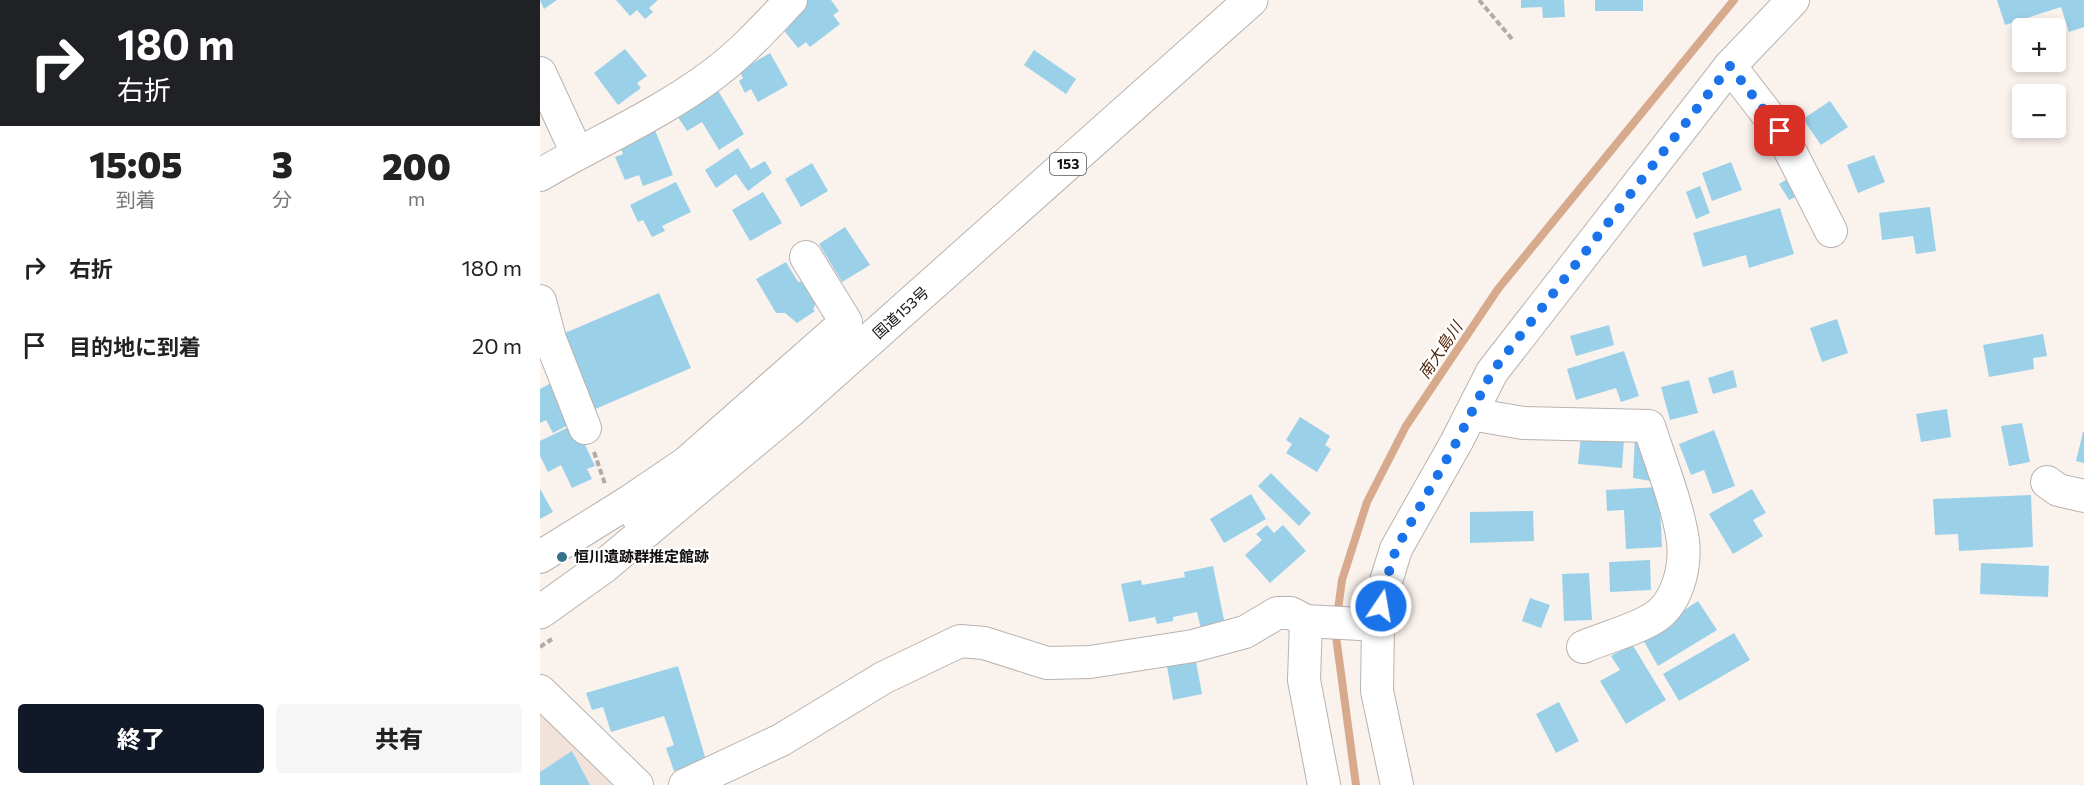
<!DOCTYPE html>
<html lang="ja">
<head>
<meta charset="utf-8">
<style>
	body { margin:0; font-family:Commissioner,"Noto Sans JP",sans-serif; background:#f6f6f6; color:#222; height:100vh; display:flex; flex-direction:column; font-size:22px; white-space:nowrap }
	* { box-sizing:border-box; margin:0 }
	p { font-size:20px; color:#767676 }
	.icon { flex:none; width:33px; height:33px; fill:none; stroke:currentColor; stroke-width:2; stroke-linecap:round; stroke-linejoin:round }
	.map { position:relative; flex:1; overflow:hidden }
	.sheet { display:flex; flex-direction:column; background:#fff; width:540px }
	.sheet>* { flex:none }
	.guide { background:#202124; color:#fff; overflow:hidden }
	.fabs { position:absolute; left:1472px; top:18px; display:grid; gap:12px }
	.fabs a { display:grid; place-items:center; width:54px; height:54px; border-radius:6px; background:#fff; box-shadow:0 3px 9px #0003; font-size:30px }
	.pin { position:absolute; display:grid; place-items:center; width:51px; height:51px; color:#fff; margin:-26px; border-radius:12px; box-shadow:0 3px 9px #0006 }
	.me { position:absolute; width:66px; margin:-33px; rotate:12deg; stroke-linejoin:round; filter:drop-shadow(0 0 4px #0008) }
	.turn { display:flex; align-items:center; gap:21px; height:126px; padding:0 18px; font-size:27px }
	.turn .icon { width:78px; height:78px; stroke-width:2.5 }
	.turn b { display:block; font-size:42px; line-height:51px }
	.eta { display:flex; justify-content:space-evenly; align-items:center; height:102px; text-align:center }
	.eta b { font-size:36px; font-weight:800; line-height:42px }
	.action { display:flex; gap:12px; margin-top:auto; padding:12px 18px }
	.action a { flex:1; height:69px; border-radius:6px; background:#111827; color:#fff; font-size:24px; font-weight:800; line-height:69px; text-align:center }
	.action a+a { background:#f6f6f6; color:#222 }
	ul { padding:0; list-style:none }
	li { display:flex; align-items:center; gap:18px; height:78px; padding:0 18px }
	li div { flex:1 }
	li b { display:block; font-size:22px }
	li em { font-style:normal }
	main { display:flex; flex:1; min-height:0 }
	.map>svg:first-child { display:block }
	.built { fill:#f2e3da }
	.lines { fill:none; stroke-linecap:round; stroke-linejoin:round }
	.stream { stroke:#d7aa8e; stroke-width:8 }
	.building { fill:#9ad1e9 }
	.minor-casing { stroke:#bab2ae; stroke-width:34 }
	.highway-casing { stroke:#bab2ae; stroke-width:35 }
	.path { stroke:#b1aaa6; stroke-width:4; stroke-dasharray:6 3; stroke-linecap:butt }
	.minor { stroke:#fff; stroke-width:32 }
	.highway { stroke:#fff; stroke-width:33 }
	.route { stroke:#1a73e8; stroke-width:10; stroke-dasharray:0 18 }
	.poi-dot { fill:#37728a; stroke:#fff; stroke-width:2 }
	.labels { text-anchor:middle; stroke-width:4.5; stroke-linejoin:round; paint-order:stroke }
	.shield { fill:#fff; stroke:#585656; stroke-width:1.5 }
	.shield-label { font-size:14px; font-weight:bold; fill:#110e0d }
	.street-label { font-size:15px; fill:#110e0d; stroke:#fff }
	.poi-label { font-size:15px; font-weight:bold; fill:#110e0d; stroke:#fff; text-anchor:start }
	.water-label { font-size:16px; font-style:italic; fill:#512605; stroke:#fff }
</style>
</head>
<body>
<main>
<section class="sheet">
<div class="guide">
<div class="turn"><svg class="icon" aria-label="right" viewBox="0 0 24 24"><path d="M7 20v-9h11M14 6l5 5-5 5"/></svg><div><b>180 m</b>右折</div></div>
</div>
<div class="eta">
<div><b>15:05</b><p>到着</p></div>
<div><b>3</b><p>分</p></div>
<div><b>200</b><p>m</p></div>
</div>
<ul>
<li><svg class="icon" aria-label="right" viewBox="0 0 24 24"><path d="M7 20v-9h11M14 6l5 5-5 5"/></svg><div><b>右折</b></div><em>180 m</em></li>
<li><svg class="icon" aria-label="arrive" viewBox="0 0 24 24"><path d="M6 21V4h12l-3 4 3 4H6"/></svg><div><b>目的地に到着</b></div><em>20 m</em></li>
</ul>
<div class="action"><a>終了</a><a>共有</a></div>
</section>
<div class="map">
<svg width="1544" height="785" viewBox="0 0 1544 785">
	<rect width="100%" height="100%" fill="#faf2ed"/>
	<path class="built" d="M0,710L34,745L73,785H0Z"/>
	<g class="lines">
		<g class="stream">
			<path d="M797,617L802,580L827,502L866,426L958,289L1194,0"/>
			<path d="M795,629L816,785"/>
		</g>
	</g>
	<g class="building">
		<path d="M0,0H17L4,9Z"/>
		<path d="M76,0H118L109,8L113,12L105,19L97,10L90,16Z"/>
		<path d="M268,0H291L299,11L293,15L300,24L270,47L266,42L258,48L238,23Z"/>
		<path d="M981,0H1024L1025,17L1003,18L1002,7L981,8Z"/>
		<rect x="1055" y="0" width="48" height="11"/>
		<path d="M1457,0H1544V27L1529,32L1521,7L1465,25Z"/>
		<path d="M85,49L107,76L97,83L101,88L78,105L54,73Z"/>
		<path d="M494,50L536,79L526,94L484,65Z"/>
		<path d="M230,53L248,85L218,102L211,89L205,93L199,81L203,78L199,71Z"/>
		<path d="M177,89L204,134L179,150L162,122L147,131L136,114Z"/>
		<path d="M1290,101L1308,127L1281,145L1263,119Z"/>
		<path d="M115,130L133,175L103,186L99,175L85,180L75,157L83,154L79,144Z"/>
		<path d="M198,148L211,169L225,161L232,173L208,191L196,174L176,188L165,170Z"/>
		<path d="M1334,155L1345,182L1318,193L1307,165Z"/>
		<path d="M1191,162L1202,190L1172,201L1162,173Z"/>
		<path d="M272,163L288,191L261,207L245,179Z"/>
		<path d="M1251,177L1261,194L1249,200L1239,184Z"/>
		<path d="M136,182L151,212L122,226L125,231L112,237L103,220L98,222L90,205Z"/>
		<path d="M1160,186L1170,213L1156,219L1146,192Z"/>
		<path d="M223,192L242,223L210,241L192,210Z"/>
		<path d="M1390,207L1396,251L1376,254L1373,236L1342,240L1339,213Z"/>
		<path d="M1240,208L1254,254L1209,268L1206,255L1163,267L1153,233Z"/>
		<path d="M305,227L330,265L302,282L279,244Z"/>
		<path d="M246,262L258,282L263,281L277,302L273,309L275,311L257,323L245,313H236L216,279Z"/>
		<path d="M119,293L151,368L46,413L13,338Z"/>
		<path d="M1297,319L1308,353L1282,362L1270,328Z"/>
		<path d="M1069,325L1074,345L1036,356L1030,336Z"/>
		<path d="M1503,334L1507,356L1493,358L1494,369L1449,377L1443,345Z"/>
		<path d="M1084,351L1099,396L1081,402L1076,388L1036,400L1027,369Z"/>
		<path d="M1193,370L1197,387L1173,394L1168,378Z"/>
		<path d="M1149,380L1158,413L1130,420L1121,387Z"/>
		<path d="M13,382L34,422L13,433L6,420L0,423V389Z"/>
		<path d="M1407,409L1411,437L1381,442L1376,414Z"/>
		<path d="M760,417L790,436L785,445L791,449L777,472L746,453L752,444L746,440Z"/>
		<path d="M1482,423L1490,462L1469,466L1461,426Z"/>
		<path d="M35,424L55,466L47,469L52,479L32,488L21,465L8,472L0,456V441Z"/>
		<path d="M1174,430L1195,486L1173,494L1164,470L1151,475L1139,444Z"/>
		<path d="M1543,432H1544V463L1536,461Z"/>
		<path d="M1095,434L1117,482L1093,478Z"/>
		<path d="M1041,436L1084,440L1082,468L1038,464Z"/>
		<path d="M731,473L771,513L759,526L718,486Z"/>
		<path d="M1119,487L1122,547L1086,549L1084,510L1067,511L1066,490Z"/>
		<path d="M0,489L13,512L0,519Z"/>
		<path d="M1212,489L1226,513L1213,520L1223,536L1193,554L1169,514Z"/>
		<path d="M711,494L726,519L684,543L670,519Z"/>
		<path d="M1491,495L1493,547L1419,551L1418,534L1395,535L1393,499Z"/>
		<path d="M993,511L994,541L930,543V512Z"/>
		<path d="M727,525L734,533L743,525L766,551L730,583L705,555L722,540L716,534Z"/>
		<path d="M1110,560L1111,590L1070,592L1069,562Z"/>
		<path d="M1441,563L1509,566L1508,597L1440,594Z"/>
		<path d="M673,566L685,625L661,629L657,612L633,617V621L617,624L615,617L589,622L581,584L601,580L602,585L645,577L644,572Z"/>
		<path d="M1049,573L1052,620L1024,621L1022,574Z"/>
		<path d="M990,598L1010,605L1001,628L982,621Z"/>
		<path d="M1158,601L1177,630L1118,666L1102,638Z"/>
		<path d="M1194,633L1210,660L1139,701L1123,674Z"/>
		<path d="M1092,644L1126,700L1086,724L1060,681L1080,670L1071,656Z"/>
		<path d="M655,656L662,694L633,700L626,661Z"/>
		<path d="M138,666L168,767L151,766L134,771L126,748L134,745L124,716L71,732L63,707L52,710L46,693Z"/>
		<path d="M1019,702L1039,741L1016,753L996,714Z"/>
		<path d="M32,751L50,785H0V772Z"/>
	</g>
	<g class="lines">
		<g class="minor-casing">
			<g id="minor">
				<path d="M1190,66L1240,131L1291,231"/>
				<path d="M0,73L37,153"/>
				<path d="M0,175C58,141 121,114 175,73C203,52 227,25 251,0"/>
				<path d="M0,301L10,339L45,428"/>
				<path d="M931,414L983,423L1109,426C1120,461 1138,505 1143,541C1146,568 1137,605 1112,619C1094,630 1064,638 1043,647"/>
				<path d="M1507,482L1518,490L1544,496"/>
				<path d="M108,530L87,503L146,463L306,322L266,257"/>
				<path d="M0,557L87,503"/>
				<path d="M766,621L764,680L784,785"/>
				<path d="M0,691L97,785"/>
				<path d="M145,785L241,740L343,678L420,641L444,643L507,663L550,662L653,646L705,632L737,613H751L766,621L838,625"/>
				<path d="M857,785L837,691L838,625L844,588L856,549L917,441L952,372L1190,66L1253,0"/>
			</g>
		</g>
		<g class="highway-casing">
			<path id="highway" d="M0,612L63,567L251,410L711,0"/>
		</g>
		<g class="path">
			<path d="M939,0L972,39"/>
			<path d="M54,452L65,484"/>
			<path d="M0,647L12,639"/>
		</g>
		<use href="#minor" class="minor"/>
		<use href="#highway" class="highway"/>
	</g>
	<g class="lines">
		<path class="route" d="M841,606L844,588L856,549L917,441L952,372L1190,66L1240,131"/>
	</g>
	<circle class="poi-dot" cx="22" cy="557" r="6"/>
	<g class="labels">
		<rect class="shield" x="510" y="153" width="36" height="22" rx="4.5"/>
		<g class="shield-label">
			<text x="528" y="169">153</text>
		</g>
		<g class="street-label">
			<text transform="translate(361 313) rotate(-42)" y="5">国道153号</text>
		</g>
		<g class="poi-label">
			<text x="34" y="562">恒川遺跡群推定館跡</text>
		</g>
		<g class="water-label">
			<text transform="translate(900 350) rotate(-56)" y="6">南大島川</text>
		</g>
	</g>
</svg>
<div class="fabs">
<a>+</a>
<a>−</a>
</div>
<div class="pin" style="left:1240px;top:131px;background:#d93025"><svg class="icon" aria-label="arrive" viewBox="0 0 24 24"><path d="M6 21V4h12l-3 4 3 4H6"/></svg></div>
<svg class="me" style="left:841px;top:606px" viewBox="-20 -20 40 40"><circle r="17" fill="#1a73e8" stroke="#fff" stroke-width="3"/><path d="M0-11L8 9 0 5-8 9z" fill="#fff"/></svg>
</div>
</main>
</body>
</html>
